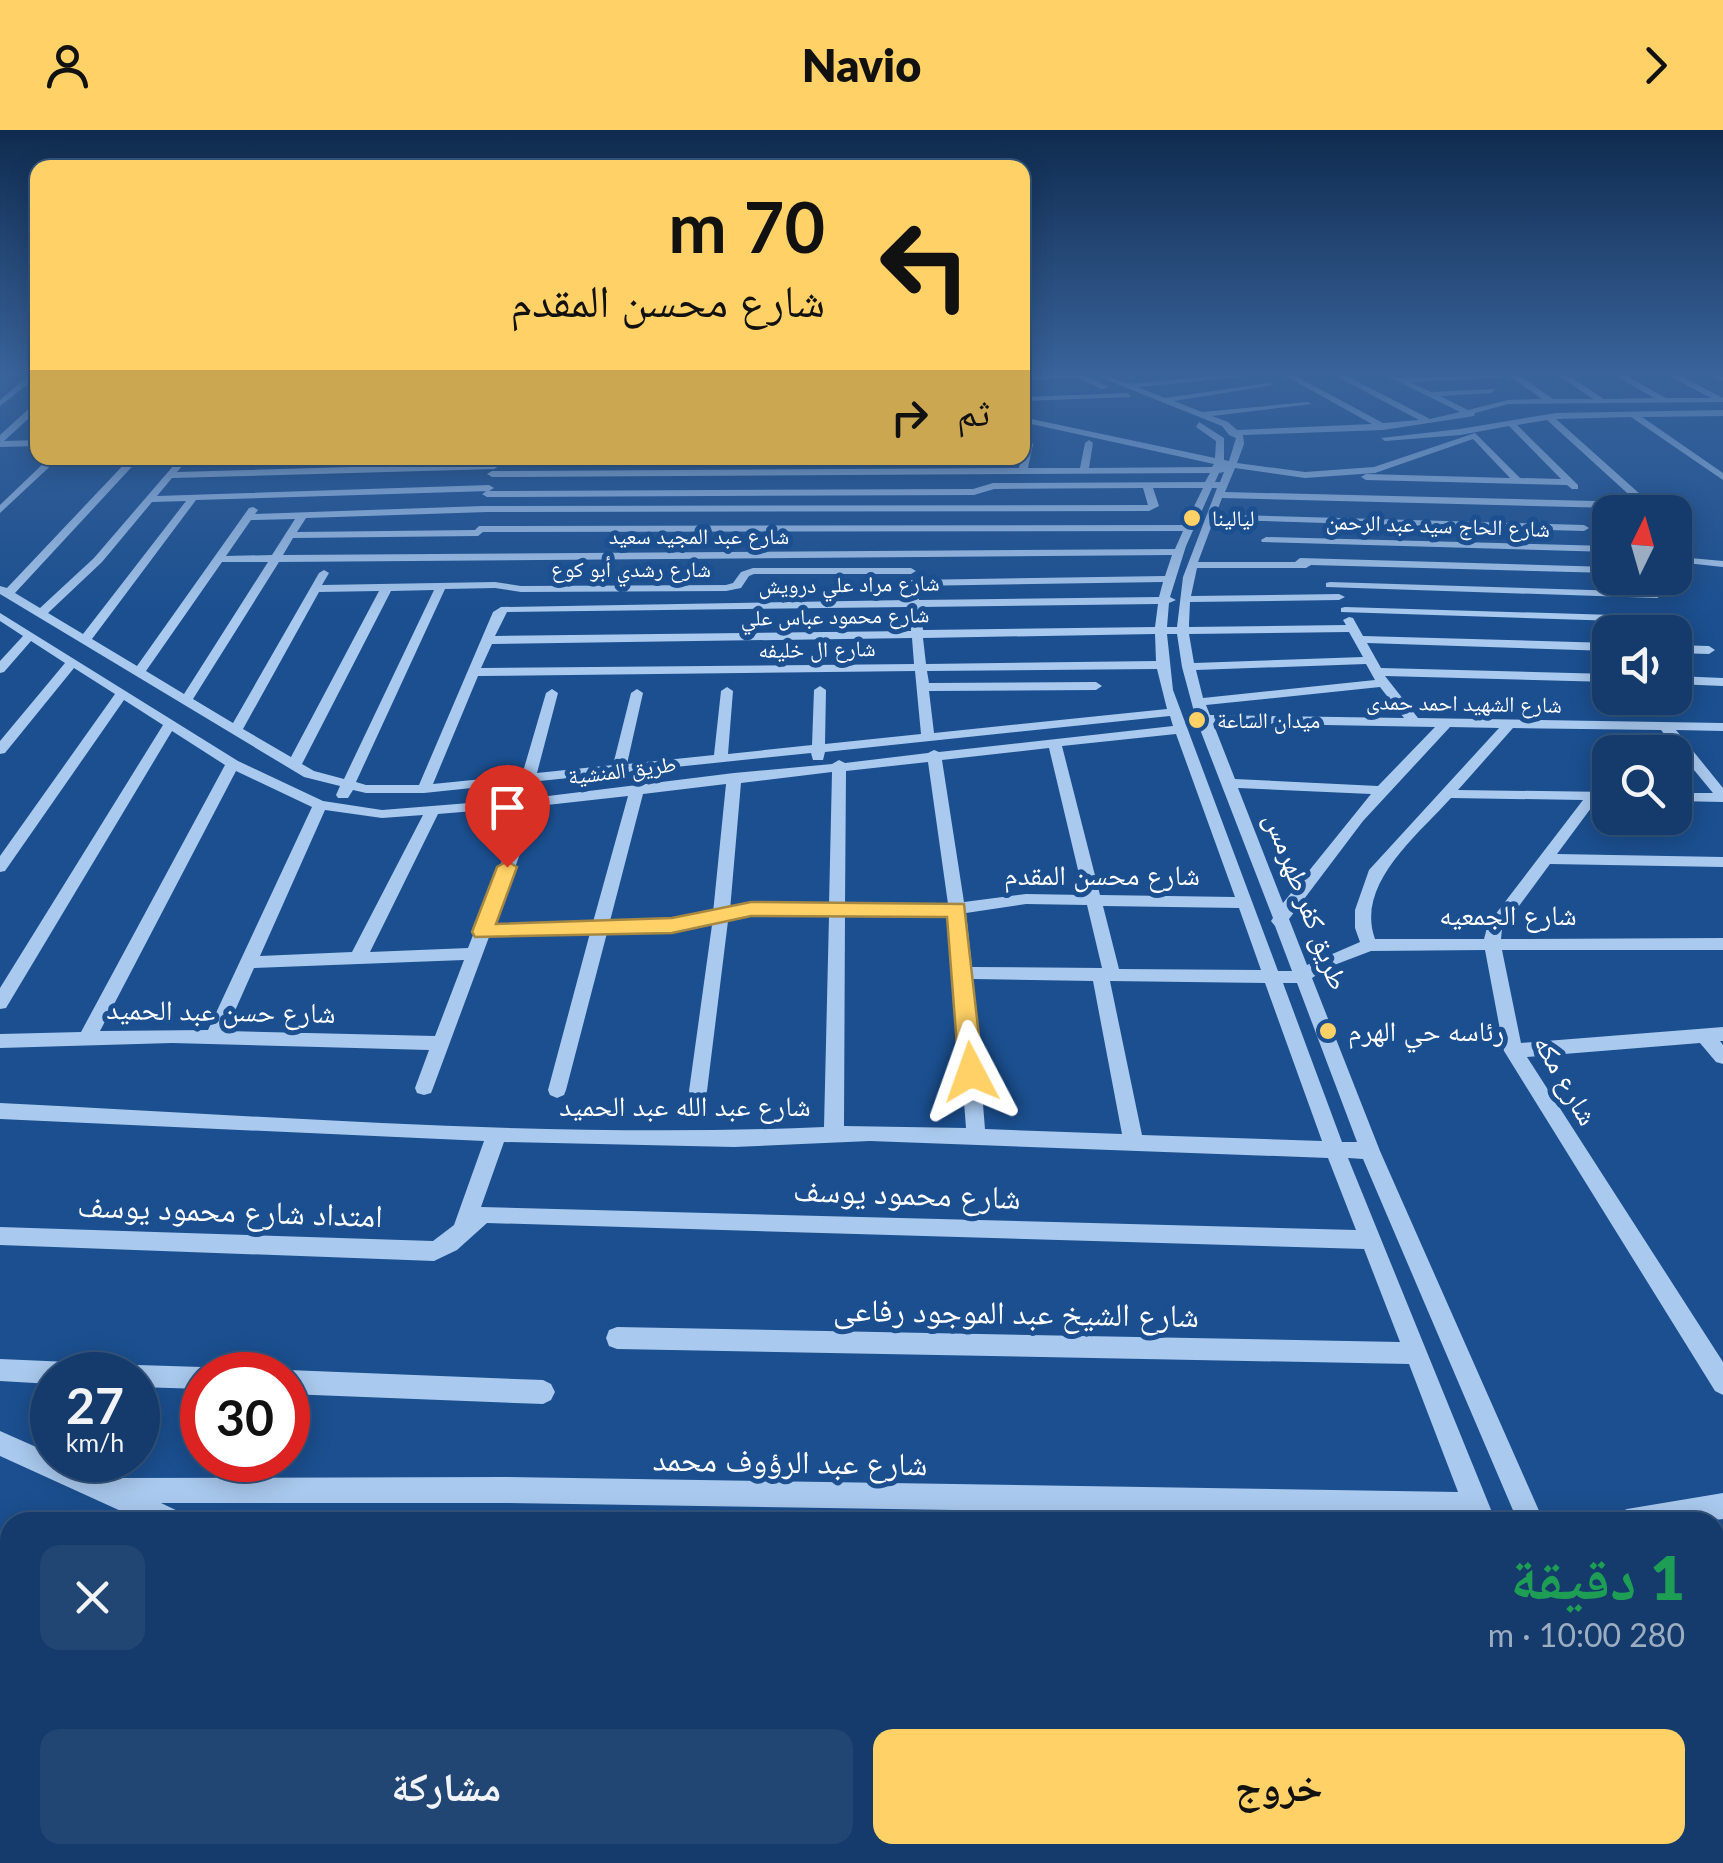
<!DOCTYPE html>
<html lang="ar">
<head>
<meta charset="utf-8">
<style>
	body { margin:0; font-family:Lato,"Noto Naskh Arabic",sans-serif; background:#214673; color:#f1f3f6; direction:rtl; height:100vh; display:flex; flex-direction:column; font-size:38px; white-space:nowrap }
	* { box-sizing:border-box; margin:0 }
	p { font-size:32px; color:#9dadc1 }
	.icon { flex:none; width:55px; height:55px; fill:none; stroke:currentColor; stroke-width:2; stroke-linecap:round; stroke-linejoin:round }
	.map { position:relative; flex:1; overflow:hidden; direction:ltr }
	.details { position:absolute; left:0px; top:1382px; width:1725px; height:352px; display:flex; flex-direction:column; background:#143b6b; border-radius:30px 30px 0 0; box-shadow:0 5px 25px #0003,0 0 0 2px #33557e; direction:rtl }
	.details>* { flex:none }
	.banner { position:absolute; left:30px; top:30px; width:1000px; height:305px; border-radius:20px; box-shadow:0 5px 25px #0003,0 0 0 2px #33557e; direction:rtl; background:#ffd166; color:#111; overflow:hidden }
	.needle { width:65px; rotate:5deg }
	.tools { position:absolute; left:1592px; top:365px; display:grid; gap:20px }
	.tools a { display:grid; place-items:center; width:100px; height:100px; border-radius:20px; background:#143b6b; box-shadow:0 5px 25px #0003,0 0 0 2px #33557e; font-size:50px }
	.speed { position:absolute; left:30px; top:1222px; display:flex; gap:20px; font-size:50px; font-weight:700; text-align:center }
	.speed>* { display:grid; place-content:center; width:130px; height:130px; border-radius:50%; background:#143b6b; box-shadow:0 5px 25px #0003,0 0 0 2px #33557e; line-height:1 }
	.speed small { font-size:25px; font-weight:400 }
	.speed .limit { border:15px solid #d22; background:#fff; color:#111 }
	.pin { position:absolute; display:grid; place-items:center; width:85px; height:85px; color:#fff; margin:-102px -42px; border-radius:50% 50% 50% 0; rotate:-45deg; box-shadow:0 0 10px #0007 }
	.pin .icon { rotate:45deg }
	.me { position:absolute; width:110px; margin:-55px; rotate:356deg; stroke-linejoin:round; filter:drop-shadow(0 0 8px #0008) }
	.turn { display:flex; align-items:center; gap:35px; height:210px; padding:0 40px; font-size:45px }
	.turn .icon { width:130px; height:130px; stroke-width:2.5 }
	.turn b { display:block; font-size:70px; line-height:85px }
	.then { display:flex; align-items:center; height:95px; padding:0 40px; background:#0003; gap:20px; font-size:38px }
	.round { display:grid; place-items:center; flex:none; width:105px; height:105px; border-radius:20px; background:#214673 }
	.summary { display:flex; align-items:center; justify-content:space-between; height:170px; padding:0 40px }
	h1 { font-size:60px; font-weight:800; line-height:75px; color:#1e9e55 }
	.button { display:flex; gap:20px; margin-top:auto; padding:20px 40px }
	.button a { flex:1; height:115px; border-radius:20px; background:#ffd166; color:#111; font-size:40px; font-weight:800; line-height:115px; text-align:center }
	.button a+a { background:#214673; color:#f1f3f6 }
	header { display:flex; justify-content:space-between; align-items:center; height:130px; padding:0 40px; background:#ffd166; color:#111; font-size:45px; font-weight:800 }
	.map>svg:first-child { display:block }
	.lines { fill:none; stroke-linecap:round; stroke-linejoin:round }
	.minor { fill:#a9c9ee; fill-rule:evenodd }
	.route { fill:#ffd166; stroke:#a68842; stroke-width:2.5 }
	.poi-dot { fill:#ffd166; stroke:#1b4f8f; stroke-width:4 }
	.labels { text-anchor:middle; stroke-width:10; stroke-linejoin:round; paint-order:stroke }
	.far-poi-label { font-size:22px; fill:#fff; stroke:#1b4f8f; text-anchor:start }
	.far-street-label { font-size:22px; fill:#fff; stroke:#1b4f8f }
	.street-label { font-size:28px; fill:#fff; stroke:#1b4f8f }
	.poi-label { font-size:28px; fill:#fff; stroke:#1b4f8f; text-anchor:start }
	.near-street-label { font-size:32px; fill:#fff; stroke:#1b4f8f }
</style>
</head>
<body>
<header><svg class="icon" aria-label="forward" viewBox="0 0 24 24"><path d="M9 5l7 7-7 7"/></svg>Navio<svg class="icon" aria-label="person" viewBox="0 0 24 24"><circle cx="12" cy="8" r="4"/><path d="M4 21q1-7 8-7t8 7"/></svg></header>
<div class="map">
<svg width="1723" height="1733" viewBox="0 0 1723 1733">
	<rect width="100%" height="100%" fill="#1b4f8f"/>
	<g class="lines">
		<g class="minor">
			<path d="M30,244L38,246L0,276V270Z"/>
			<path d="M1081,244L1109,257L1102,259L1077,248L1022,250V246Z"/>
			<path d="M1092,244H1104L1128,254L1234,244H1272L1137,257L1165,268L1269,253L1273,255L1174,271L1202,282L1308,272L1312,274L1212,286L1228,292L1237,300L1372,294L1282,244H1292L1383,293L1419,290L1332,244H1343L1430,289L1460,282L1383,244L1401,248L1517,244L1553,269H1593L1556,244H1566L1604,269L1654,268L1613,244H1623L1666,268H1711L1666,244H1677L1723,268V272L1508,274L1475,283L1474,286L1383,300L1243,305L1244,314L1237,333L1305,342L1374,337L1475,303L1520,348L1561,349L1509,296L1460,305L1385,311L1381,308L1460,299L1556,283L1723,280V286L1642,287L1723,343V350L1631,287L1556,289L1650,373L1652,379L1222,368L1198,432H1295L1300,428L1610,437V443L1311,435L1306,438H1197L1191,466L1339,464L1345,467L1339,470L1190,472L1189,494V497L1346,495L1343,490L1349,487L1353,488L1363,506L1610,513V521L1367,513L1381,538L1610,544V552L1385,546L1418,588L1723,593V601L1676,600L1723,658V672L1675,671V663H1713L1661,600L1513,598L1458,660L1610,662V670H1597L1557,724L1723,727V737L1550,734L1502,799L1501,809L1723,808V820H1502L1521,913L1723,897V911H1720L1723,915V934L1716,932L1700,913L1527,927L1723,1232V1265L1715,1261L1504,921L1485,820L1371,821L1329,837L1312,848L1380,1021L1544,1392H1518L1363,1029L1348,1028L1496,1392H1470L1468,1388L506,1373H161L182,1383L186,1392H145L0,1326V1301L52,1324V1330H65L106,1348L506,1347L1458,1362L1409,1234L617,1219L609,1216L606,1208L609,1200L617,1197L1400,1212L1364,1119L487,1093L457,1120L434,1131L0,1115V1097L433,1111L454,1095L484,1011L0,989V973C272,986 552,1009 824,997L829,786L762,784L728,791L707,961L705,966L698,969L691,966L689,961L712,795L689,800L607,803L566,960L564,965L557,968L550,965L548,960L590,803L489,807L433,958L431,963L424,965L417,963L415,958L429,920L172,913L0,918V904L81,902L225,635L172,601L6,878L0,879V858L163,595L124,570L5,741L0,742V726L115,564L74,538L5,623L0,624V611L65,533L31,511L4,542L0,543V531L23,506L0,491V483L238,631L323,671L382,680L532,668L734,643L832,634L839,630L845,633L928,623L934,620L939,622L1173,596L1170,586L825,622L823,630H813L811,623L424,663H366L353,660L348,668H338L336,665L340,656L304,647L0,464V456L7,458L130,328H140L15,463L40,478L94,428L180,328H189L177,342L494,333L499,336L494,339L172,348L157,366L489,355L494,358L489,361L196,370L92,509L137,536L249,378L253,377L258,380L255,384L483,376L1148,375L1143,358L994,359L974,365L487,367L482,364L487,361L973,359L993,353L1205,352L1210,343L492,347L487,344L492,341L1019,338L1025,314L1029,311L1033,314L1028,338H1080L1085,313L1089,310L1093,313L1089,338L1212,337L1214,334L1022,292V287L1215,328L1216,311L1196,297L1199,292L1224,308V330L1229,331L1236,308L1229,305L1222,296ZM1511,247L1542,269L1508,270L1468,280L1440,266L1492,263L1495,259L1431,262L1410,252ZM1547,290L1637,372L1225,362L1235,338L1305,348L1375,343L1473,309L1510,348L1366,344L1361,347L1366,350L1567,355L1572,359H1578V355L1517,295ZM1224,342L1220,352H1215L1219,343ZM1153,358H1203L1185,395L479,396L475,400L297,402L306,388L487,382L1149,381L1159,376ZM1212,358H1217L1183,447L1177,497H1167L1169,473L1176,470L1170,467L1186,416ZM186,371L83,504L48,483L102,432L152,372ZM295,389L272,425L226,426L251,390ZM1183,401L1175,419L283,425L293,408L478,406L483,402ZM1172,425L1165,446L912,450L906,453L912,456L1163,452L1159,467L919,470V464L913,461L907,464L908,470L501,477L493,482L419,655H366L356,652L445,459L495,458L521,462L726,461L741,458L749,446L754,444H911L916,441L911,438H753L741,442L733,453L726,455L521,456L495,452L322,455L329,443L324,440L319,443L233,593L193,569L279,432ZM222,432H268L184,564L146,541ZM434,460L344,649L314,641L302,634L391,461ZM379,461L291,627L243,599L319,462ZM1158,474L1155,497L923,500L920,477ZM909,477L911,501L495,506L507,482ZM1349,502L1363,527L1194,533L1189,504ZM1155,504L1156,531L926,534L923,508ZM1167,504H1177L1182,537L1196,589L1273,788L1271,791L1275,796L1292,841H1278L1173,560ZM912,508L914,534L481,538L492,514ZM1366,534L1375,550L1203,568L1196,540ZM1157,539L1167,579L934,603L929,561L1096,560L1102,556L1096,552L929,553L927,541ZM915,541L921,604L825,614L826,560L820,556L814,560L812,615L728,624L733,561L727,557L721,561L714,625L627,634L643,563L637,559L631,563L613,635L537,643L558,563L552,559L546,563L522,645L433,654L478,546ZM1380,557L1404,588L1210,585L1206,575ZM1213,593L1435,597L1378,656L1235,649ZM1450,597L1499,598L1369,740L1355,780V798L1360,812L1307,835L1289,789L1363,691ZM1176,604L1235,767L1100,765L1062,616ZM1049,618L1084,765L1026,764L964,772L942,630ZM928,632L948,774L929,777L845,775L846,641ZM236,641L312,677L208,900L100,901ZM832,642L829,775L762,774L730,780L741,653ZM726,654L713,783L689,788L610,791L643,664ZM1238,658L1371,664L1283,773ZM628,666L593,792L493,796L538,676ZM1451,668L1583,670L1488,794L1484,809H1375C1355,754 1418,705 1451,668ZM523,677L468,818L370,822L438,684ZM325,680L382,688L423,685L352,822L260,826ZM1026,774L1087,775L1102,838L972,837L966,783ZM1103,776L1239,778L1261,840L1119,839ZM950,785L966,998L844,996L845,786L929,787ZM464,830L435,906L226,901L254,838ZM973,849L1093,851L1122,1004L985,999ZM1110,851L1265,853L1322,1011L1142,1005ZM1283,853H1297L1357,1012H1342ZM870,1011L1328,1028L1356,1100L481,1077L504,1012L734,1017Z"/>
			<path d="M1709,244L1723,246V251L1710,246Z"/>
			<path d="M1128,263L1131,267L1022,271V267Z"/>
			<path d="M35,273H38V280L4,311L38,310V316L0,317V305Z"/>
			<path d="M49,328H59L0,383V375Z"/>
			<path d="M617,328H738L733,331L621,332Z"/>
			<path d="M1234,385L1584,395L1589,398L1584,401L1230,390V386Z"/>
			<path d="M1266,407L1609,416L1610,422L1262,412L1261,410Z"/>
			<path d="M1690,428L1723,431V437L1686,433V429Z"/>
			<path d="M1330,452L1657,462L1663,465L1657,468L1326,457V453Z"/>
			<path d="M1345,477L1680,487L1686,490L1680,493L1341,482V478Z"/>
			<path d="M1675,515L1709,516L1715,520L1709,524L1675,523Z"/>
			<path d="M1675,546L1723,548V556L1675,554Z"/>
			<path d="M0,1229L116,1234L124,1237L127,1244L130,1238L138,1235L202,1237L210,1240L212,1245H202V1259L138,1257V1245H52V1254L0,1251Z"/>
			<path d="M288,1240L543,1250L551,1254L555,1262L551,1270L543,1274L288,1264V1245H279Z"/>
			<path d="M1723,1363V1389L1700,1392H1614L1618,1383L1627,1379Z"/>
			<rect x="0" y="1463" width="10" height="26"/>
			<rect x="0" y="1599" width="10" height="30"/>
			<path d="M1601,1725H1631L1634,1733H1604Z"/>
			<path d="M1659,1725H1690L1693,1733H1662Z"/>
		</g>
	</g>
	<linearGradient id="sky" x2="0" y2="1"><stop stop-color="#0f2b4f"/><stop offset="0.5" stop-color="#39639b"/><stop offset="1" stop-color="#39639b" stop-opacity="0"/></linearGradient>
	<rect width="1723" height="487" fill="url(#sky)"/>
	<path class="route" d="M507,731L517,737L496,794L672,788L751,772L964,774L983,942L980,949H962L959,942L947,787L751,786L672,803L475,807L472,802L497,737Z"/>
	<g class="poi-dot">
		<circle cx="1192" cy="388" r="10"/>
		<circle cx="1197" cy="590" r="10"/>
		<circle cx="1328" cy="901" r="10"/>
	</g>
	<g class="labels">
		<g class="far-poi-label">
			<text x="1212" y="396">ليالينا</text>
			<text x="1217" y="598">ميدان الساعة</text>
		</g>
		<g class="far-street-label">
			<text transform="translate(1438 395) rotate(2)" y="8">شارع الحاج سيد عبد الرحمن</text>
			<text x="699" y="414">شارع عبد المجيد سعيد</text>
			<text x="631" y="447">شارع رشدي أبو كوع</text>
			<text transform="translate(849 454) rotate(-1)" y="8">شارع مراد علي درويش</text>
			<text transform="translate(835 486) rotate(-1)" y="8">شارع محمود عباس علي</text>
			<text transform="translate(817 519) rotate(-1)" y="8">شارع ال خليفه</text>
			<text transform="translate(1464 573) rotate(1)" y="8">شارع الشهيد احمد حمدى</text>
			<text transform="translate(622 640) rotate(-7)" y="8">طريق المنشية</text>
		</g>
		<g class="street-label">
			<text x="1102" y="755">شارع محسن المقدم</text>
			<text transform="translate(1307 771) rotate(69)" y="10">طريق كفر طهرمس</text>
			<text x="1508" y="795">شارع الجمعيه</text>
			<text transform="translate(221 881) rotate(1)" y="10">شارع حسن عبد الحميد</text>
			<text transform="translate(1566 950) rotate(60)" y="10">شارع مكه</text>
			<text x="685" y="986">شارع عبد الله عبد الحميد</text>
		</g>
		<g class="poi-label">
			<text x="1348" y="911">رئاسه حي الهرم</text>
		</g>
		<g class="near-street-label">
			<text transform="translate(907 1064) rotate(2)" y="11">شارع محمود يوسف</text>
			<text transform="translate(230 1081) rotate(2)" y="11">امتداد شارع محمود يوسف</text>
			<text transform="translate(1016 1183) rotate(1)" y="11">شارع الشيخ عبد الموجود رفاعى</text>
			<text transform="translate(790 1332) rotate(1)" y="11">شارع عبد الرؤوف محمد</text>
		</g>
	</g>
</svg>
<div class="tools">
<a><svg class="needle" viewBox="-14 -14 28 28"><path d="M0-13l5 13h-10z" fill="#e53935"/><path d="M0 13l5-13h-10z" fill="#9dadc1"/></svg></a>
<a><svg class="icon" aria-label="sound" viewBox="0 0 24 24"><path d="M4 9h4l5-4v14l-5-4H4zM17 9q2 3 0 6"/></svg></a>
<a><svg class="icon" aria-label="search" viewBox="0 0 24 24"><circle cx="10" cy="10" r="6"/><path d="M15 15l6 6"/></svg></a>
</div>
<div class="speed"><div>27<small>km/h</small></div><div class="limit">30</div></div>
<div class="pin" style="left:507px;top:737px;background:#d93025"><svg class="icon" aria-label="arrive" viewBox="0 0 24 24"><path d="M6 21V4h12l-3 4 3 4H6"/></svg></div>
<svg class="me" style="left:971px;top:942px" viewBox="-20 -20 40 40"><path d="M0-17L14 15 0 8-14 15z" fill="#ffd166" stroke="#fff" stroke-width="4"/></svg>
<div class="banner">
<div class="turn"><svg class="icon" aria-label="left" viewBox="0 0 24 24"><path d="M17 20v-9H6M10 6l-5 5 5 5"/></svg><div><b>70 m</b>شارع محسن المقدم</div></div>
<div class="then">ثم<svg class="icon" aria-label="right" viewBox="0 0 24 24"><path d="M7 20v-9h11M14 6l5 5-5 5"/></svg></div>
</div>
<section class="details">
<div class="summary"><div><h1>1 دقيقة</h1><p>280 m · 10:00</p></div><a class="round"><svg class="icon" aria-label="close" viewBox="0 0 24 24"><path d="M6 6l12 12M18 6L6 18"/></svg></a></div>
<div class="button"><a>خروج</a><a>مشاركة</a></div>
</section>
</div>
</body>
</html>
